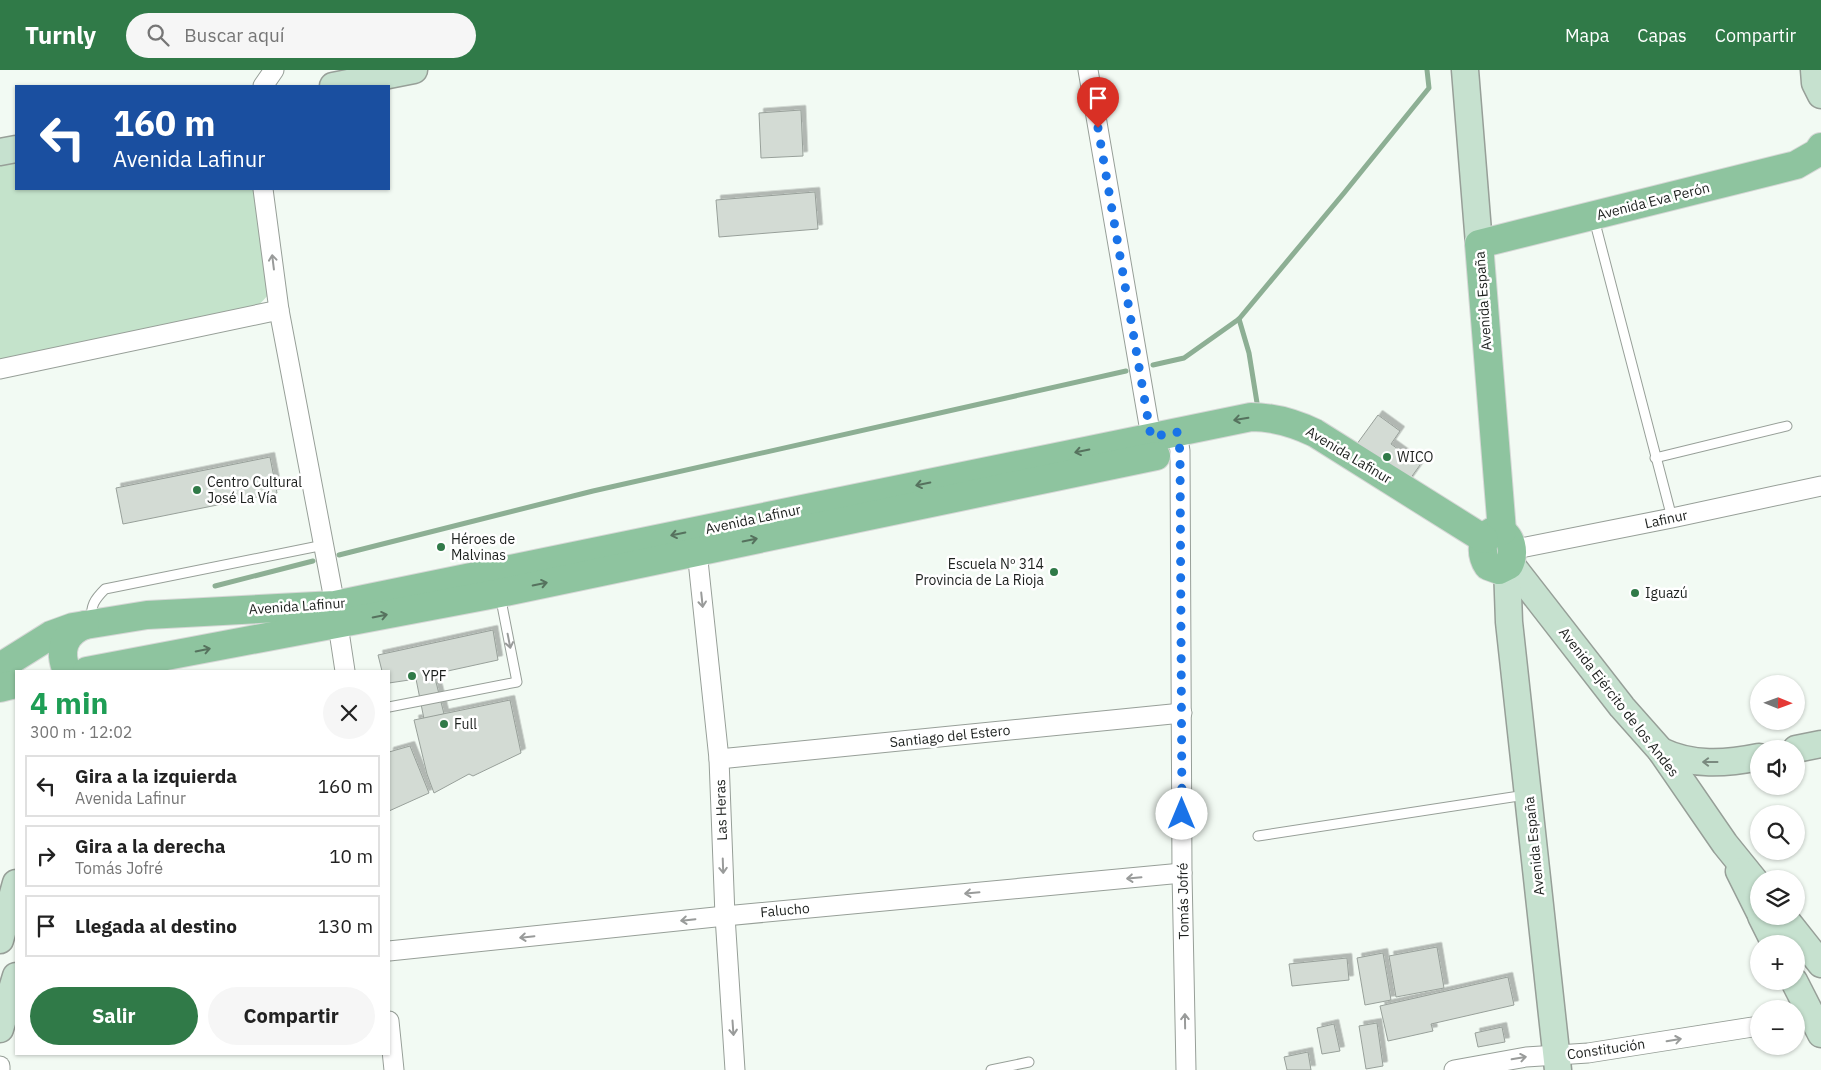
<!DOCTYPE html>
<html lang="es">
<head>
<meta charset="utf-8">
<style>
	body { margin:0; font-family:"IBM Plex Sans",sans-serif; background:#f6f6f6; color:#222; height:100vh; display:flex; flex-direction:column; font-size:19px; white-space:nowrap }
	* { box-sizing:border-box; margin:0 }
	p { font-size:16px; color:#767676 }
	.icon { flex:none; width:28px; height:28px; fill:none; stroke:currentColor; stroke-width:2; stroke-linecap:round; stroke-linejoin:round }
	.map { position:relative; flex:1; overflow:hidden }
	.drawer { position:absolute; left:15px; top:600px; width:375px; height:385px; display:flex; flex-direction:column; background:#fff; border-radius:0px; box-shadow:0 1px 4px #0004 }
	.drawer>* { flex:none }
	.guide { position:absolute; left:15px; top:15px; width:375px; height:105px; border-radius:0px; box-shadow:0 1px 4px #0004; background:#1a4fa0; color:#fff; overflow:hidden }
	.needle { width:32px; rotate:91deg }
	.tools { position:absolute; left:1750px; top:605px; display:grid; gap:10px }
	.tools a { display:grid; place-items:center; width:55px; height:55px; border-radius:50%; background:#fff; box-shadow:0 1px 4px #0004; font-size:25px }
	.pin { position:absolute; display:grid; place-items:center; width:42px; height:42px; color:#fff; margin:-51px -21px; border-radius:50% 50% 50% 0; rotate:-45deg; box-shadow:0 0 5px #0007 }
	.pin .icon { rotate:45deg }
	.me { position:absolute; width:55px; margin:-28px; rotate:0deg; stroke-linejoin:round; filter:drop-shadow(0 0 4px #0008) }
	.turn { display:flex; align-items:center; gap:18px; height:105px; padding:0 15px; font-size:22px }
	.turn .icon { width:65px; height:65px; stroke-width:2.5 }
	.turn b { display:block; font-size:35px; line-height:42px }
	.round { display:grid; place-items:center; flex:none; width:52px; height:52px; border-radius:26px; background:#f6f6f6 }
	.summary { display:flex; align-items:center; justify-content:space-between; height:85px; padding:0 15px }
	h1 { font-size:30px; font-weight:700; line-height:38px; color:#1e9e55 }
	.button { display:flex; gap:10px; margin-top:auto; padding:10px 15px }
	.button a { flex:1; height:58px; border-radius:30px; background:#307a48; color:#fff; font-size:20px; font-weight:700; line-height:58px; text-align:center }
	.button a+a { background:#f6f6f6; color:#222 }
	ul { padding:0; list-style:none }
	li { display:flex; align-items:center; gap:15px; height:62px; margin:0 10px 8px; padding:0 5px; border:2px solid #e0e0e0; border-radius:0px }
	li div { flex:1 }
	li b { display:block; font-size:19px }
	li em { font-style:normal }
	header { display:flex; align-items:center; gap:30px; box-sizing:border-box; height:70px; padding:0 25px; background:#307a48; color:#fff }
	header strong { font-size:24px }
	nav { display:flex; gap:28px; margin-inline-start:auto; font-size:18px }
	.search { width:350px; height:45px; background:#f6f6f6; display:flex; align-items:center; gap:12px; box-sizing:border-box; padding:0 18px; border-radius:28px; color:#767676; font-size:19px }
	.map>svg:first-child { display:block }
	.green { fill:#c4e3cb }
	.lines { fill:none; stroke-linecap:round; stroke-linejoin:round }
	.stream { stroke:#8daf94; stroke-width:5 }
	.building { fill:#d3dbd4; stroke:#98a09a; filter:url(#shadow) }
	.lane-casing { stroke:#979f98; stroke-width:11 }
	.street-casing { stroke:#979f98; stroke-width:21 }
	.secondary-casing { stroke:#979f98; stroke-width:29 }
	.primary-casing { stroke:#d6d7d6; stroke-width:30 }
	.lane { stroke:#fff; stroke-width:9 }
	.street { stroke:#fff; stroke-width:19 }
	.secondary { stroke:#c6e1cf; stroke-width:26 }
	.primary { stroke:#8ec49f; stroke-width:28 }
	.oneway { stroke:#999b9a }
	.oneway2 { stroke:#56725e }
	.oneway3 { stroke:#7a8a7f }
	.route { stroke:#1a73e8; stroke-width:9; stroke-dasharray:0 16.2 }
	.poi-dot { fill:#307a48; stroke:#fff; stroke-width:2 }
	.labels { text-anchor:middle; stroke-width:5; stroke-linejoin:round; paint-order:stroke }
	.street-label { font-size:14px; fill:#1d201e; stroke:#fff }
	.poi-label { font-size:14px; fill:#1d201e; stroke:#fff; text-anchor:start }
</style>
</head>
<body>
<header>
<strong>Turnly</strong>
<div class="search"><svg class="icon" aria-label="search" viewBox="0 0 24 24"><circle cx="10" cy="10" r="6"/><path d="M15 15l6 6"/></svg>Buscar aquí</div>
<nav><a>Mapa</a><a>Capas</a><a>Compartir</a></nav>
</header>
<div class="map">
<svg width="1821" height="1000" viewBox="0 0 1821 1000">
	<defs>
		<filter id="shadow"><feDropShadow dx="4.5" dy="-4.5" stdDeviation="0" flood-color="#0004"/></filter>
	</defs>
	<rect width="100%" height="100%" fill="#f2faf3"/>
	<path class="green" d="M16,89V119H256L270,223L257,237L0,289V92Z"/>
	<g class="lines">
		<g class="stream">
			<path d="M1239,249L1249,283L1258,339"/>
			<path d="M1153,295L1184,288L1239,249L1344,123L1429,18L1427,0"/>
			<path d="M339,485L593,421L1126,301"/>
			<path d="M215,516L313,491"/>
		</g>
	</g>
	<g class="building">
		<path d="M801,40L803,86L761,88L759,43Z"/>
		<path d="M815,122L818,159L719,167L716,130Z"/>
		<path d="M1378,345L1400,361L1391,374L1420,395L1405,416L1354,378Z"/>
		<path d="M270,387L277,423L123,454L116,418Z"/>
		<path d="M493,560L498,590L434,604L444,644L424,649L416,609L389,613V601H382L378,585Z"/>
		<path d="M510,630L521,683L473,706L469,704L434,723L427,704L414,650Z"/>
		<path d="M410,676L429,723L389,741V682Z"/>
		<path d="M1437,877L1444,918L1396,927L1389,886Z"/>
		<path d="M1383,883L1391,930L1365,935L1357,888Z"/>
		<path d="M1347,888L1349,910L1292,916L1289,894Z"/>
		<path d="M1508,907L1514,935L1431,954L1433,961L1388,971L1380,936Z"/>
		<path d="M1377,953L1383,996L1366,999L1359,956Z"/>
		<path d="M1334,954L1340,981L1322,984L1317,958Z"/>
		<path d="M1502,957L1505,972L1478,977L1475,963Z"/>
		<path d="M1308,982L1311,1000H1287L1284,987Z"/>
	</g>
	<g class="lines">
		<g class="lane-casing">
			<g id="lane">
				<path d="M1594,149L1672,448"/>
				<path d="M1655,388L1787,356"/>
				<path d="M91,551C91,535 94,530 105,519L324,475"/>
				<path d="M389,637L517,612L500,525"/>
				<path d="M1258,766L1526,725"/>
				<path d="M991,1000L1029,992"/>
			</g>
		</g>
		<g class="street-casing">
			<g id="street">
				<path d="M1088,0L1151,367"/>
				<path d="M263,16L274,0"/>
				<path d="M263,119L279,240L335,535L345,601"/>
				<path d="M0,299L279,240"/>
				<path d="M1177,362L1180,381L1182,803L1186,1000"/>
				<path d="M1511,480L1672,448L1821,416"/>
				<path d="M697,481L719,689L725,846L735,1000"/>
				<path d="M719,689L1182,643"/>
				<path d="M389,881L725,846L1182,803"/>
				<path d="M389,951L394,1000"/>
				<path d="M0,996V1000"/>
				<path d="M1454,1000L1526,987L1588,983L1759,956"/>
			</g>
		</g>
		<g class="secondary-casing">
			<g id="secondary">
				<path d="M1465,0L1479,174"/>
				<path d="M1814,0L1815,13L1821,25"/>
				<path d="M333,16L414,0"/>
				<path d="M0,82L16,79"/>
				<path d="M1510,493L1622,637L1661,681L1725,774L1759,816"/>
				<path d="M1507,496L1509,552L1558,1000"/>
				<path d="M1796,679L1821,674"/>
				<path d="M1661,681C1692,696 1725,694 1759,687"/>
				<path d="M1739,801L1759,841"/>
				<path d="M1761,846L1775,874"/>
				<path d="M1783,846L1821,894"/>
				<path d="M0,870L16,813"/>
				<path d="M1794,911L1821,964"/>
				<path d="M0,959L16,906"/>
			</g>
		</g>
		<g class="primary-casing">
			<g id="primary">
				<path d="M1498,460C1512,464 1515,483 1509,495L1499,500L1488,496C1480,484 1480,462 1498,460Z"/>
				<path d="M1502,461L1479,174L1796,95L1817,83L1821,77"/>
				<path d="M0,597L51,565L73,557L147,545L335,535L1251,347C1274,347 1294,353 1315,363L1484,469"/>
				<path d="M67,601C58,581 64,563 85,555"/>
				<path d="M87,601L500,523L1156,386"/>
				<path d="M0,618L16,614"/>
			</g>
		</g>
		<use href="#lane" class="lane"/>
		<use href="#street" class="street"/>
		<use href="#secondary" class="secondary"/>
		<use href="#primary" class="primary"/>
	</g>
	<defs><path id="oneway-shaft" d="M-6 0H5M1.5-3L5.5 0L1.5 3" fill="none" stroke-width="1.6" stroke-linecap="round" stroke-linejoin="round" transform="scale(1.25)"/></defs>
	<g class="oneway">
		<use href="#oneway-shaft" transform="translate(273 192) rotate(-97)"/>
		<use href="#oneway-shaft" transform="translate(702 530) rotate(84)"/>
		<use href="#oneway-shaft" transform="translate(509 571) rotate(79)"/>
		<use href="#oneway-shaft" transform="translate(723 796) rotate(88)"/>
		<use href="#oneway-shaft" transform="translate(1134 808) rotate(175)"/>
		<use href="#oneway-shaft" transform="translate(972 823) rotate(175)"/>
		<use href="#oneway-shaft" transform="translate(688 850) rotate(174)"/>
		<use href="#oneway-shaft" transform="translate(527 867) rotate(174)"/>
		<use href="#oneway-shaft" transform="translate(1185 951) rotate(-91)"/>
		<use href="#oneway-shaft" transform="translate(733 958) rotate(86)"/>
		<use href="#oneway-shaft" transform="translate(1674 970) rotate(-9)"/>
		<use href="#oneway-shaft" transform="translate(1519 988) rotate(-10)"/>
	</g>
	<g class="oneway2">
		<use href="#oneway-shaft" transform="translate(1241 349) rotate(171)"/>
		<use href="#oneway-shaft" transform="translate(1082 381) rotate(168)"/>
		<use href="#oneway-shaft" transform="translate(923 414) rotate(168)"/>
		<use href="#oneway-shaft" transform="translate(678 464) rotate(168)"/>
		<use href="#oneway-shaft" transform="translate(750 470) rotate(-12)"/>
		<use href="#oneway-shaft" transform="translate(540 514) rotate(-12)"/>
		<use href="#oneway-shaft" transform="translate(380 546) rotate(-11)"/>
		<use href="#oneway-shaft" transform="translate(203 580) rotate(-11)"/>
	</g>
	<use class="oneway3" href="#oneway-shaft" transform="translate(1710 692) rotate(180)"/>
	<g class="lines">
		<path class="route" d="M1098,58L1151,367L1177,362L1180,381L1182,744"/>
	</g>
	<g class="poi-dot">
		<circle cx="1387" cy="387" r="5"/>
		<circle cx="197" cy="420" r="5"/>
		<circle cx="441" cy="477" r="5"/>
		<circle cx="1054" cy="502" r="5"/>
		<circle cx="1635" cy="523" r="5"/>
		<circle cx="412" cy="606" r="5"/>
		<circle cx="444" cy="654" r="5"/>
	</g>
	<g class="labels">
		<g class="street-label">
			<text transform="translate(1653 131) rotate(-14)" y="5">Avenida Eva Perón</text>
			<text transform="translate(1483 231) rotate(-94)" y="5">Avenida España</text>
			<text transform="translate(1349 385) rotate(31)" y="5">Avenida Lafinur</text>
			<text transform="translate(753 449) rotate(-12)" y="5">Avenida Lafinur</text>
			<text transform="translate(1666 449) rotate(-12)" y="5">Lafinur</text>
			<text transform="translate(297 536) rotate(-4)" y="5">Avenida Lafinur</text>
			<text transform="translate(1619 632) rotate(52)" y="5">Avenida Ejército de los Andes</text>
			<text transform="translate(950 666) rotate(-6)" y="5">Santiago del Estero</text>
			<text transform="translate(721 740) rotate(-92)" y="5">Las Heras</text>
			<text transform="translate(1534 776) rotate(-96)" y="5">Avenida España</text>
			<text transform="translate(1183 831) rotate(-91)" y="5">Tomás Jofré</text>
			<text transform="translate(785 840) rotate(-5)" y="5">Falucho</text>
			<text transform="translate(1606 979) rotate(-8)" y="5">Constitución</text>
		</g>
		<g class="poi-label">
			<text x="1397" y="392">WICO</text>
			<text x="207" y="417">Centro Cultural<tspan x="207" dy="16">José La Vía</tspan></text>
			<text x="451" y="474">Héroes de<tspan x="451" dy="16">Malvinas</tspan></text>
			<text x="1044" y="499" text-anchor="end">Escuela Nº 314<tspan x="1044" dy="16">Provincia de La Rioja</tspan></text>
			<text x="1645" y="528">Iguazú</text>
			<text x="422" y="611">YPF</text>
			<text x="454" y="659">Full</text>
		</g>
	</g>
</svg>
<div class="tools">
<a><svg class="needle" viewBox="-14 -14 28 28"><path d="M0-13l5 13h-10z" fill="#e53935"/><path d="M0 13l5-13h-10z" fill="#767676"/></svg></a>
<a><svg class="icon" aria-label="sound" viewBox="0 0 24 24"><path d="M4 9h4l5-4v14l-5-4H4zM17 9q2 3 0 6"/></svg></a>
<a><svg class="icon" aria-label="search" viewBox="0 0 24 24"><circle cx="10" cy="10" r="6"/><path d="M15 15l6 6"/></svg></a>
<a><svg class="icon" aria-label="layers" viewBox="0 0 24 24"><path d="M12 4l9 5-9 5-9-5zM3 14l9 5 9-5"/></svg></a>
<a>+</a>
<a>−</a>
</div>
<div class="pin" style="left:1098px;top:58px;background:#d93025"><svg class="icon" aria-label="arrive" viewBox="0 0 24 24"><path d="M6 21V4h12l-3 4 3 4H6"/></svg></div>
<svg class="me" style="left:1182px;top:744px" viewBox="-20 -20 40 40"><circle r="19" fill="#fff"/><path d="M0-13L10 11 0 6-10 11z" fill="#1a73e8"/></svg>
<div class="guide">
<div class="turn"><svg class="icon" aria-label="left" viewBox="0 0 24 24"><path d="M17 20v-9H6M10 6l-5 5 5 5"/></svg><div><b>160 m</b>Avenida Lafinur</div></div>
</div>
<section class="drawer">
<div class="summary"><div><h1>4 min</h1><p>300 m · 12:02</p></div><a class="round"><svg class="icon" aria-label="close" viewBox="0 0 24 24"><path d="M6 6l12 12M18 6L6 18"/></svg></a></div>
<ul>
<li><svg class="icon" aria-label="left" viewBox="0 0 24 24"><path d="M17 20v-9H6M10 6l-5 5 5 5"/></svg><div><b>Gira a la izquierda</b><p>Avenida Lafinur</p></div><em>160 m</em></li>
<li><svg class="icon" aria-label="right" viewBox="0 0 24 24"><path d="M7 20v-9h11M14 6l5 5-5 5"/></svg><div><b>Gira a la derecha</b><p>Tomás Jofré</p></div><em>10 m</em></li>
<li><svg class="icon" aria-label="arrive" viewBox="0 0 24 24"><path d="M6 21V4h12l-3 4 3 4H6"/></svg><div><b>Llegada al destino</b></div><em>130 m</em></li>
</ul>
<div class="button"><a>Salir</a><a>Compartir</a></div>
</section>
</div>
</body>
</html>
